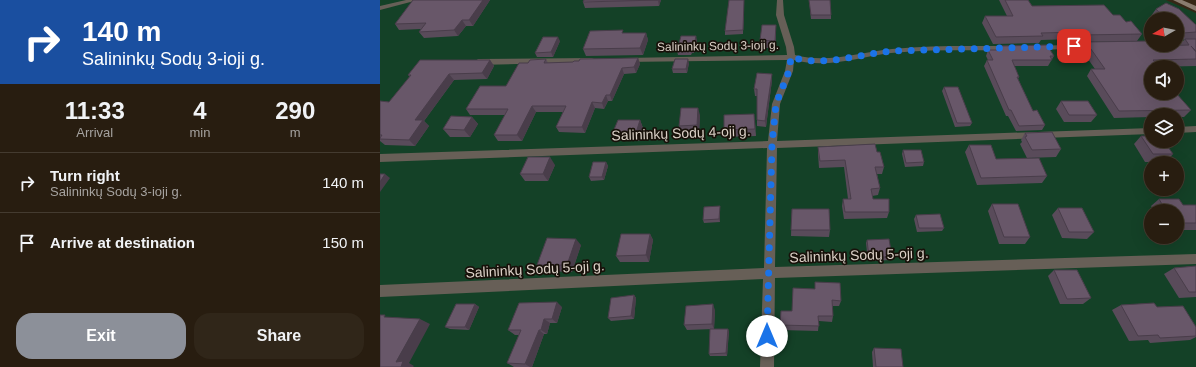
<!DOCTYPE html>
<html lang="en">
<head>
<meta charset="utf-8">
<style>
	body { margin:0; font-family:Arial,sans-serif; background:#302619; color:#f1f3f6; height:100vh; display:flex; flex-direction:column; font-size:15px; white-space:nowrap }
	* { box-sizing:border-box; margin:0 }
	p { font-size:13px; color:#a5a29f }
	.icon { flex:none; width:22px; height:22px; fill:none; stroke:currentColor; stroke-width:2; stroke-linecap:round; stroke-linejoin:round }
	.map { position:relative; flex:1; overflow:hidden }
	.sheet { display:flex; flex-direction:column; background:#281d10; width:380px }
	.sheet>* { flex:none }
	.top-card { background:#1a4fa0; color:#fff; overflow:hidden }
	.needle { width:26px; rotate:261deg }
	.tools { position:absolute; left:764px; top:12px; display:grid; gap:8px }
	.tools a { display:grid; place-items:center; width:40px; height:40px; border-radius:50%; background:#281d10; box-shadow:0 4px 16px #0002,0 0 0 1px #443b30; font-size:20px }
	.pin { position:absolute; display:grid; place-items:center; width:34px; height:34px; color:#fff; margin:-17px; border-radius:8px; box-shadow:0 2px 6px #0006 }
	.me { position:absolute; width:44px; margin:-22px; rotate:0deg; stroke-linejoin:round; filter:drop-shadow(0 0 3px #0008) }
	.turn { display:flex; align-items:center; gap:14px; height:84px; padding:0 16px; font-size:18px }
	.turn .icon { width:52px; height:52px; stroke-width:2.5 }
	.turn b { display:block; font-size:28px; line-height:34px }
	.eta { display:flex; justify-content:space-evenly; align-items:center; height:68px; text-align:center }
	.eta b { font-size:24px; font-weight:800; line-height:28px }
	.action { display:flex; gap:8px; margin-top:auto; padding:8px 16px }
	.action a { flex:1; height:46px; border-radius:16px; background:#8c9099; color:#fff; font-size:16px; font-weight:800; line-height:46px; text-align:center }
	.action a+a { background:#302619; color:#f1f3f6 }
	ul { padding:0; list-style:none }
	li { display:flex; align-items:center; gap:12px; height:60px; padding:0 16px; border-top:1px solid #443b30 }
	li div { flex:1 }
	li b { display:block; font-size:15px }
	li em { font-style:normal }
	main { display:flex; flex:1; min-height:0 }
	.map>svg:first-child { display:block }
	.green { fill:#144127; fill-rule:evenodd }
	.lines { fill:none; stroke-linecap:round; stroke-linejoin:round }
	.minor { fill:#675f57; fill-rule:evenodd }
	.secondary { fill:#897c6f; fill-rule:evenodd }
	.wall { fill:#594b5a }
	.shaded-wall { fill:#493d4a }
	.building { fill:#685769; stroke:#493d4a }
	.route { stroke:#1a73e8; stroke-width:7; stroke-dasharray:0 12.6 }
	.labels { text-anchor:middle; stroke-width:3.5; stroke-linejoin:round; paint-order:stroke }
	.far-street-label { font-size:12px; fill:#dad0c6; stroke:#18110a }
	.street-label { font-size:14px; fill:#dad0c6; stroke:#18110a }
</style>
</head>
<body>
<main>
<section class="sheet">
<div class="top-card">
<div class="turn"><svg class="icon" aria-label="right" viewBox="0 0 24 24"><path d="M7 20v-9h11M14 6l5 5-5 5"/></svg><div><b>140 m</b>Salininkų Sodų 3-ioji g.</div></div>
</div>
<div class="eta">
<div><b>11:33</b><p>Arrival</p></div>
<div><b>4</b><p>min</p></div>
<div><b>290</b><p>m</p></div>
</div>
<ul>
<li><svg class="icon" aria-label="right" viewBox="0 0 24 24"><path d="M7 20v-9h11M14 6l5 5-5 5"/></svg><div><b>Turn right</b><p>Salininkų Sodų 3-ioji g.</p></div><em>140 m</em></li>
<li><svg class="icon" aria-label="arrive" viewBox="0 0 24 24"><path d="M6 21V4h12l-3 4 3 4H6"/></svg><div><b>Arrive at destination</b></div><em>150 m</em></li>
</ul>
<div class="action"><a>Exit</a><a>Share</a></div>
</section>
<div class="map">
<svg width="816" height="367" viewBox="0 0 816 367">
	<rect width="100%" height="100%" fill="#362716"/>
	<path class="green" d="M0,0H786L816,13V367H0ZM771,19H797V45H771ZM771,67H797V93H771ZM771,115H797V141H771ZM771,163H797V189H771ZM771,211H797V237H771Z"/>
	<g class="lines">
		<g class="minor">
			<path d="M26,0H38L0,10V6Z"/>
			<path d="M397,0H403L404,15L414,47L415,55C448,64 479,52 512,49C551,45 591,46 631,46L635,48L631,50C591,51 551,49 511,53C479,57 448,69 414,60L413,71L400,104L397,141L771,128V134L397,148L395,267L816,254V264L395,278L394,367H380L383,279L0,297V285L384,268L387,148L0,162V154L388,141L392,104L405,71L407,60L244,62L240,60L244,58L407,55L406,47L396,15Z"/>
			<path d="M816,40V44L797,45H796L797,41Z"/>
			<path d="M717,44H720V48L655,50L651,48L655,46Z"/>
			<path d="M212,58L216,60L215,62L98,65L94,62L98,59Z"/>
			<path d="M816,126V132L797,133V127Z"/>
		</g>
		<path class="secondary" d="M793,0H802L816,6V11Z"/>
	</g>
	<g class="wall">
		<path d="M33,0H110L93,26H86L78,36L44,38L39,32L41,29L19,30L15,24Z"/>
		<path d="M204,0H281L279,6L205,8L203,2Z"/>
		<path d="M364,0L363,34L345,35V31Z"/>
		<path d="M429,0H450L451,15V19H431Z"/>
		<path d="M619,0H648L652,6L733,15L746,22L762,34L757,41L696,42L694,39L661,40L659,43L613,44L602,23L605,16H627Z"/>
		<path d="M776,9L816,25V39L797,40V19H773L771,16Z"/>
		<path d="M244,33H266L268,40L263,55L206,56L203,49Z"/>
		<path d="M396,33L395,48H380V40Z"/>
		<path d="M805,39H816V66L771,67L811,110L804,117H797V115H771V117L734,118L707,76L711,69H715L701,49L706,42L772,46L800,45Z"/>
		<path d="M317,40L314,53H312L311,55H298L297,51Z"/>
		<path d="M180,41L173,57H157L155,53Z"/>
		<path d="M619,46L674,56L668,66H634L639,77L638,79L653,111L665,125L662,130L636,131L628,116H626L604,66L607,60H608L606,56L608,50H618Z"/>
		<path d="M258,58L260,64L256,73L244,74L232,101H228L224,109L215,108L205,133L179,132L176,127L183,112H156L142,141H118L114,135L125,115H90L86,109L126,86L148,63L166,59L168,63L193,62L199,61Z"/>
		<path d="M110,60L114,66L107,79L74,80L44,121L49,126L35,146L5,145L0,141V101L9,102L30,77L28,75Z"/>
		<path d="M309,63L307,73H293L292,69Z"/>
		<path d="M392,80L386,127L377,126V96H375L374,89Z"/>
		<path d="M564,87L592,123L590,126L575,127L562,91Z"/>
		<path d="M681,101L717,115L711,122H684L676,109Z"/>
		<path d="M320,115L319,133H301L299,126Z"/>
		<path d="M92,117L98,124L90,137H70L63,129Z"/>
		<path d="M260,120L263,128L259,141L236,140L233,132Z"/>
		<path d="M375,122L376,136L345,137L344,130Z"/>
		<path d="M645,133L681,149L676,157L647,158L640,144L642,142L641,140Z"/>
		<path d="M761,136L793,154L786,162H765L754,144Z"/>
		<path d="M589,145L616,159L667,176L662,183L597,185L585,152Z"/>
		<path d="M438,147L497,152L504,167L502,174H497L500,188L498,195L492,196L493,199L509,212L507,218L464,219L462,206L463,199H468L464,167L439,168L438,154Z"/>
		<path d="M523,150L544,162L543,166L525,167L522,154Z"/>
		<path d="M226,162L228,166L224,180L211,181L209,177Z"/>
		<path d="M175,165L168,181H145L140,174Z"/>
		<path d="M779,199L803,205H816V230H797V211H774L771,206Z"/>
		<path d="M612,204L650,237L645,244H619L608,211Z"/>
		<path d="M340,206V222L324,223L323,220Z"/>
		<path d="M678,208L714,232L707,239L682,238L672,215Z"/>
		<path d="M412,209L450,230L449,237L411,236Z"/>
		<path d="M536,215L564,228L562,231L537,232L534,219Z"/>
		<path d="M270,234L273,240L269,262H240L236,256Z"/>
		<path d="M487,240L512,257L511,260L488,261L486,243Z"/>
		<path d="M201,245L192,272L163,271L157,265Z"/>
		<path d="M816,266V297L799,298L784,274L794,268Z"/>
		<path d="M674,270L711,298L703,304H680L668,276Z"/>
		<path d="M435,282L461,301L459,306H453V316L452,322L439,321L438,331L400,330V325L435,289Z"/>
		<path d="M254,295L256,298L254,319L231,321L228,318Z"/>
		<path d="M95,304L99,307L89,330L70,329L65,327Z"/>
		<path d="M741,305L777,307L816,327V337L810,340L770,343L768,340L749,341L732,310Z"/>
		<path d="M182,307L177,323H170L167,334H164L152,367H134L127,363L139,335H135L128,330Z"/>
		<path d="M335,310L334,329L307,330L304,325Z"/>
		<path d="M349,331L347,356H330L329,354Z"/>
		<path d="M494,348L523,367H493L492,352Z"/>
	</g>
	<g class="shaded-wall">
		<path d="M103,0H110L93,26L89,20Z"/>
		<path d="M278,0H281L279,6Z"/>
		<path d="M82,20L86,26L78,36L74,30Z"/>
		<path d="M396,25V33L395,48V41Z"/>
		<path d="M266,33L268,40L263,55L260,48Z"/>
		<path d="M316,36L317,40L314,53L313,49Z"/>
		<path d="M178,37L180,41L173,57L171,52Z"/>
		<path d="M258,58L260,64L256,73L254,67Z"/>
		<path d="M308,59L309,63L307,73L306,69Z"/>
		<path d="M110,60L114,66L107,79L102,73Z"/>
		<path d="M242,68L244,74L232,101L230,95Z"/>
		<path d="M69,74L74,80L44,121L49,126L35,146L29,140L35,120Z"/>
		<path d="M392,74V80L386,127L385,121Z"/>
		<path d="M226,95L228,101L224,109L222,103Z"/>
		<path d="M212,102L215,108L205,133L202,127Z"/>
		<path d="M152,106L156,112L142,141L137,135Z"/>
		<path d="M318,108L320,115L319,133L317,125Z"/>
		<path d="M92,117L98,124L90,137L84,130Z"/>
		<path d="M260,120L263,128L259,141L256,133Z"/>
		<path d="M170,157L175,165L168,181L163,174Z"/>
		<path d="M226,162L228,166L224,180L222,177Z"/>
		<path d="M5,174L10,178L0,192V182Z"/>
		<path d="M340,206V222L339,219Z"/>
		<path d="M270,234L273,240L269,262L266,255Z"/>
		<path d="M196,239L201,245L192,272L187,265Z"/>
		<path d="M254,295L256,298L254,319L251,316Z"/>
		<path d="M177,302L182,307L177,323L172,319Z"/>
		<path d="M95,304L99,307L89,330L85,327Z"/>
		<path d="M333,304L335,310L334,329L332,324Z"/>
		<path d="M40,319L50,324L29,363L34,366L33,367H21L16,362Z"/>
		<path d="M164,319L170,323L167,334L161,330Z"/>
		<path d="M348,329L349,331L347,356L346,353Z"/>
		<path d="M159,330L164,334L152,367H150L145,364Z"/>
	</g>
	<g class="building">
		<path d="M33,0H103L89,20H82L74,30L39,32L46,23L15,24Z"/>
		<path d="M204,0H278L203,2Z"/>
		<path d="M349,0H364L363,30L345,31Z"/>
		<path d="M429,0H450L451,15H431Z"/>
		<path d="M625,0H648L652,6L724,5L733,15H740L746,22L751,21L762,34L700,35L698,32L661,33L663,36L616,37L605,16H633Z"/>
		<path d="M786,3L799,9L816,25V32L803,33L801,35L797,31V19H785L776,9Z"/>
		<path d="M382,25H396L395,41L380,40Z"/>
		<path d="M243,30L242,33H266L260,48L203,49L210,31Z"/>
		<path d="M301,36H316L313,49H311L310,51H297Z"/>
		<path d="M163,37H178L171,52L155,53Z"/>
		<path d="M805,39H816V51L811,46L816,52V59L773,60L779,67H771V93H796L811,110L739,111L711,69H725L706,42L768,41L772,46L809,45Z"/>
		<path d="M667,45L674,56H670L672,60H632L639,77H637L653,111L657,110L665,125L639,126L631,110H629L607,60H613L608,50H621L619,46Z"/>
		<path d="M258,58L254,67L242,68L230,95H226L222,103L212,102L202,127H176L186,106H152L137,135H114L128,109H86L100,86H126L139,63H148L150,60L166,59L164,63L193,62L194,61H199L200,59Z"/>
		<path d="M295,59H308L306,69H292Z"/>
		<path d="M40,60H110L102,73L69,74L35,120H43L29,140L0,139V138L2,135H0V101L9,102L31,75H28Z"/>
		<path d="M377,73L392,74L385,121L377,120V89H374Z"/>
		<path d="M564,87H578L592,123H577Z"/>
		<path d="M681,101H708L717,115H689Z"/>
		<path d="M301,108H318L317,125L299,126Z"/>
		<path d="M374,114L375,129L344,130V115Z"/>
		<path d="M71,116L92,117L84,130L63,129Z"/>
		<path d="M238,120H260L256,133L233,132Z"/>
		<path d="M672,132L681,149L652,150L645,137L647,136L645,133Z"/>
		<path d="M761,136H771V141H784L793,154H773Z"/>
		<path d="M495,144L497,152H500L504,167H495L500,188L491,189L493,199H509V212H465L463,199H471L465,160L440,161L438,147Z"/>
		<path d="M589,145H611L616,159L659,158L667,176L601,178Z"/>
		<path d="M523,150H541L544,162L526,163Z"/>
		<path d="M148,157H170L163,174H140Z"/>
		<path d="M213,162H226L222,177H209Z"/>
		<path d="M0,174H5L0,182Z"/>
		<path d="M779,199H799L803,205H816V223H797V211H786Z"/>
		<path d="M612,204H638L650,237H624Z"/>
		<path d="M340,206L339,219L323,220L324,207Z"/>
		<path d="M678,208H702L714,232H689Z"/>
		<path d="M412,209H449L450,230H411Z"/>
		<path d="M560,214L564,228H539L536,215Z"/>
		<path d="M241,234H270L266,255L236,256Z"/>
		<path d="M167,238L196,239L187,265H157Z"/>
		<path d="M509,239L512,257H489L487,240Z"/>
		<path d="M816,266V292H809L794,268Z"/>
		<path d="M674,270H697L711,298L687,299Z"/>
		<path d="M435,282L460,283L461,301L452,300L453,316H438L439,326L400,325L401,311H412L413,288L435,289Z"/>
		<path d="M254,295L251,316L228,318L231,298Z"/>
		<path d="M177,302L172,319H164L161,330H159L145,364L127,363L141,330H128L139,303Z"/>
		<path d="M774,303L777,307L803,306L816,327V336L780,338L778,335L758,336L741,305Z"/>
		<path d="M76,304H95L85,327H65Z"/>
		<path d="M333,304L332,324L304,325L306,306Z"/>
		<path d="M0,315H5L4,317L40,319L16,362L23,361L21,367H0Z"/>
		<path d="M330,329H348L346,353L329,354Z"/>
		<path d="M494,348L521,349L523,367H496Z"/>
	</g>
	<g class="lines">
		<path class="route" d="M387,336L392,144L396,104L409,71L411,57C445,68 480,53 514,51C574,49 634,48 694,46"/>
	</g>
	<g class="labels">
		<g class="far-street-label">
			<text transform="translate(338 46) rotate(-1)" y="4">Salininkų Sodų 3-ioji g.</text>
		</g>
		<g class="street-label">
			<text transform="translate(301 133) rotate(-2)" y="5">Salininkų Sodų 4-oji g.</text>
			<text transform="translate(479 255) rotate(-2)" y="5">Salininkų Sodų 5-oji g.</text>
			<text transform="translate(155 269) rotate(-3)" y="5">Salininkų Sodų 5-oji g.</text>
		</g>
	</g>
</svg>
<div class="tools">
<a><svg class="needle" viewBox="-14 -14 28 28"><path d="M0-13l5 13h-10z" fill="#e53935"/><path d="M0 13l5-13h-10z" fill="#a5a29f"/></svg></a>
<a><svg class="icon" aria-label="sound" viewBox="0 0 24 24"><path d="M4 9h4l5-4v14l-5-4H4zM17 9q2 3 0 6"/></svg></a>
<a><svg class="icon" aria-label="layers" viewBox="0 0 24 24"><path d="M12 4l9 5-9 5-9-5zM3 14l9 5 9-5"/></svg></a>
<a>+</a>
<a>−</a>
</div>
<div class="pin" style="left:694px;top:46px;background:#d93025"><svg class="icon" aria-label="arrive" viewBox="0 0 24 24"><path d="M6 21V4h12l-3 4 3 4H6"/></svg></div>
<svg class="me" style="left:387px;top:336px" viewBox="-20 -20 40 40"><circle r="19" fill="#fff"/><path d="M0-13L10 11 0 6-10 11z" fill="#1a73e8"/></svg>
</div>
</main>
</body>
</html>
